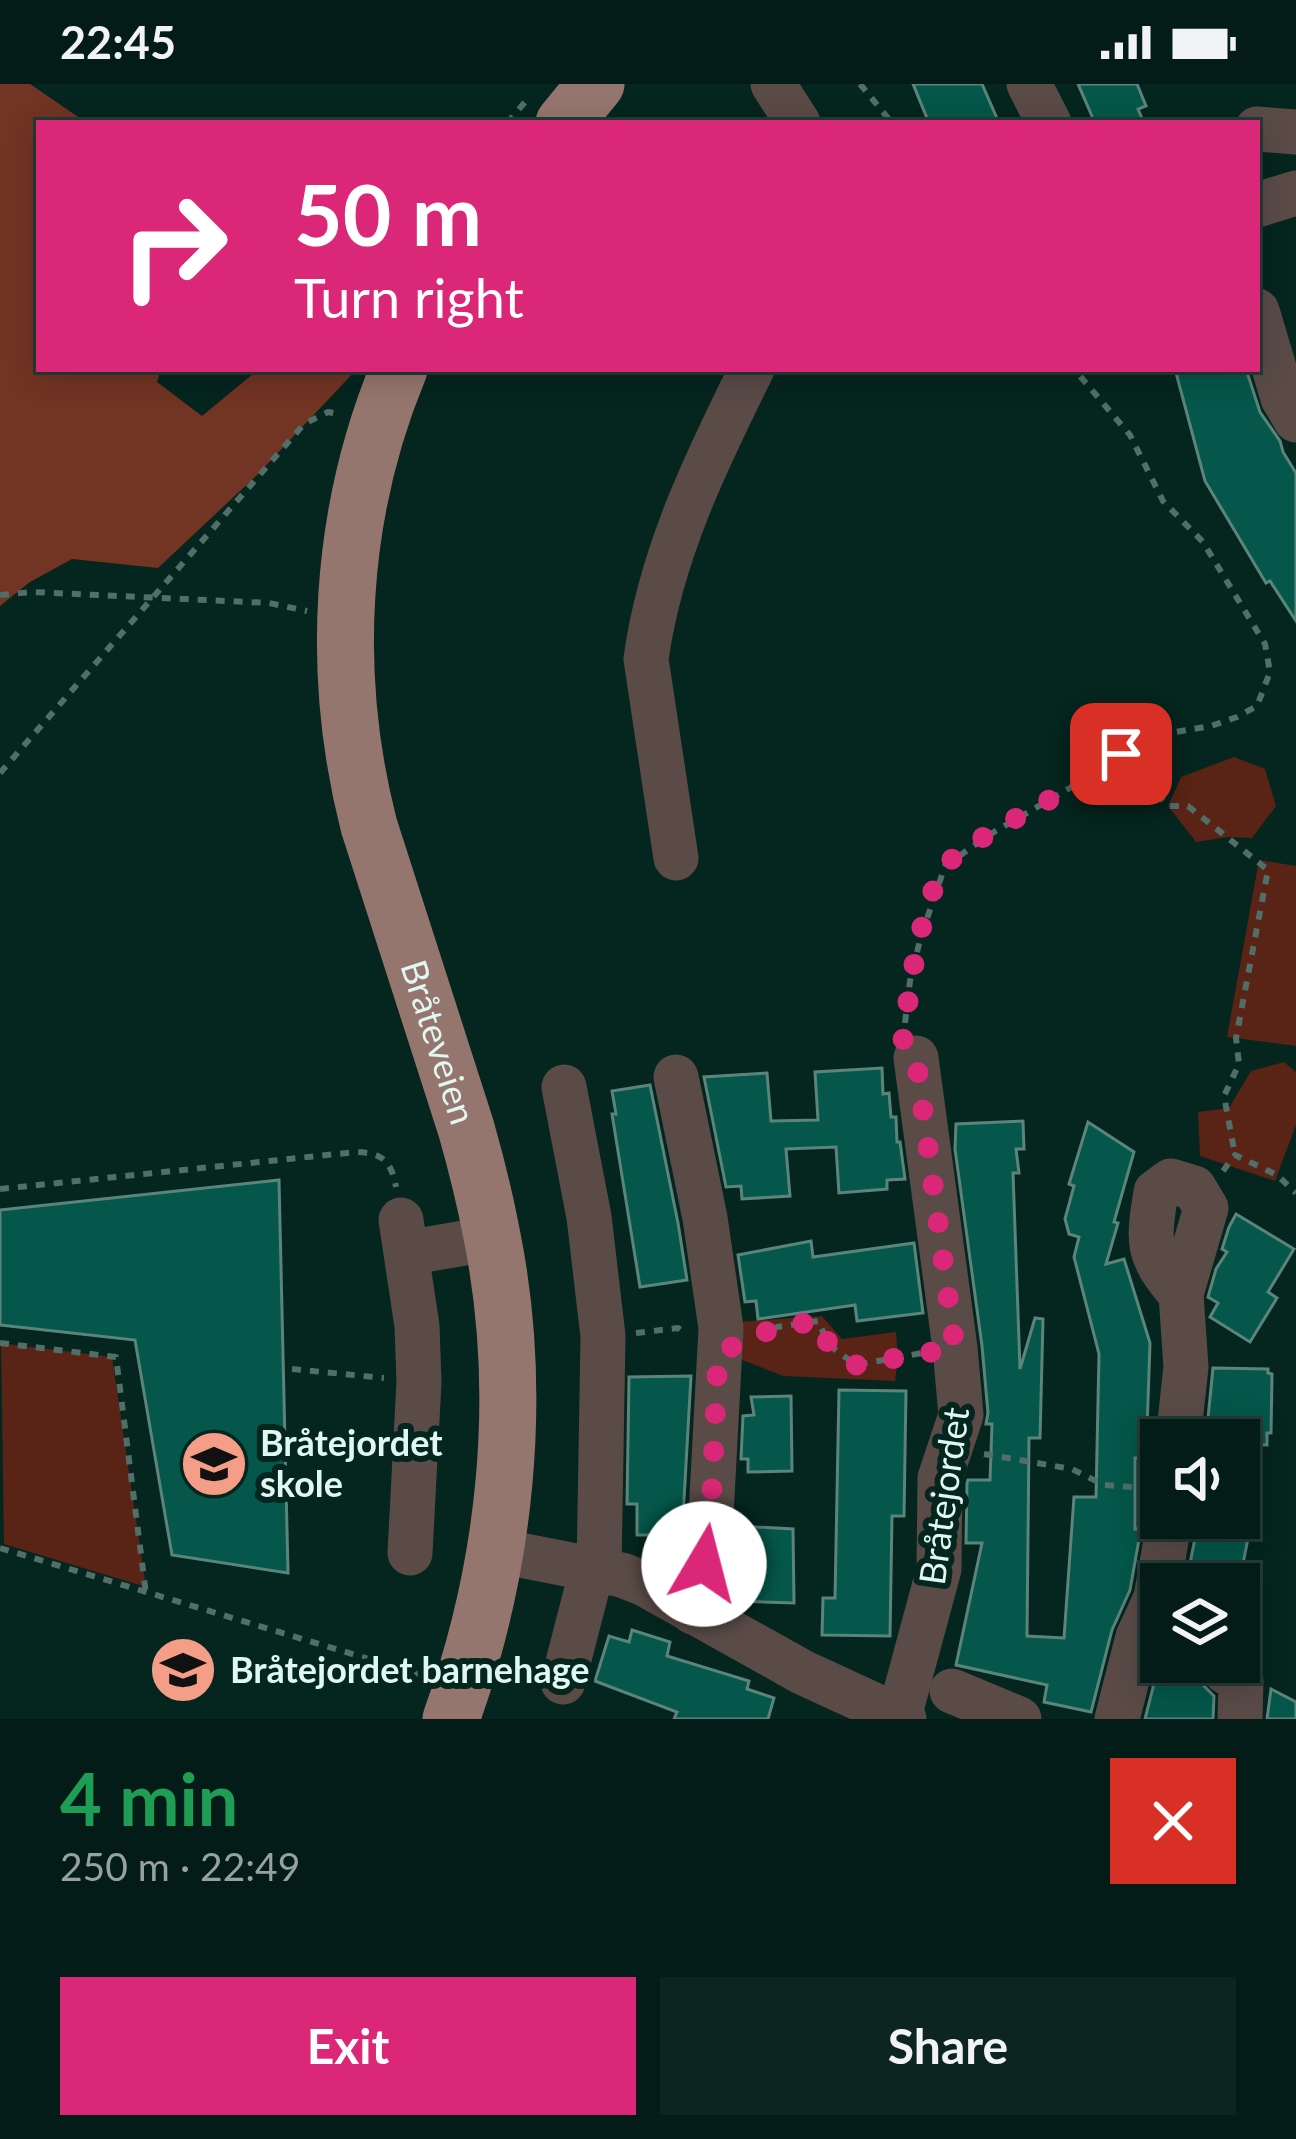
<!DOCTYPE html>
<html lang="en">
<head>
<meta charset="utf-8">
<style>
	body { margin:0; font-family:Lato,sans-serif; background:#0d2520; color:#f1f3f6; height:100vh; display:flex; flex-direction:column; font-size:45px; white-space:nowrap }
	* { box-sizing:border-box; margin:0 }
	p { font-size:39px; color:#97a1a1 }
	.icon { flex:none; width:66px; height:66px; fill:none; stroke:currentColor; stroke-width:2; stroke-linecap:round; stroke-linejoin:round }
	.map { position:relative; height:1635px; overflow:hidden }
	.sheet { display:flex; flex-direction:column; background:#041c17; flex:1 }
	.sheet>* { flex:none }
	.hud { position:absolute; left:36px; top:36px; width:1224px; height:252px; border-radius:0px; box-shadow:0 6px 30px #0003,0 0 0 3px #253a36; background:#db2777; color:#fff; overflow:hidden }
	.tools { position:absolute; left:1140px; top:1335px; display:grid; gap:24px }
	.tools a { display:grid; place-items:center; width:120px; height:120px; border-radius:0px; background:#041c17; box-shadow:0 6px 30px #0003,0 0 0 3px #253a36; font-size:60px }
	.pin { position:absolute; display:grid; place-items:center; width:102px; height:102px; color:#fff; margin:-51px; border-radius:24px; box-shadow:0 6px 18px #0006 }
	.me { position:absolute; width:132px; margin:-66px; rotate:8deg; stroke-linejoin:round; filter:drop-shadow(0 0 9px #0008) }
	.turn { display:flex; align-items:center; gap:42px; height:252px; padding:0 60px; font-size:54px }
	.turn .icon { width:156px; height:156px; stroke-width:2.5 }
	.turn b { display:block; font-size:84px; line-height:102px }
	.round { display:grid; place-items:center; flex:none; width:126px; height:126px; border-radius:0px; background:#0d2520 }
	.summary { display:flex; align-items:center; justify-content:space-between; height:204px; padding:0 60px }
	h1 { font-size:72px; font-weight:700; line-height:90px; color:#1e9e55 }
	.cta { display:flex; gap:24px; margin-top:auto; padding:24px 60px }
	.cta a { flex:1; height:138px; border-radius:0px; background:#db2777; color:#fff; font-size:48px; font-weight:700; line-height:138px; text-align:center }
	.cta a+a { background:#0d2520; color:#f1f3f6 }
	.status { display:flex; justify-content:space-between; align-items:center; height:84px; padding:0 60px; background:#041c17; direction:ltr }
	.status svg { height:33px; fill:currentColor }
	.map>svg:first-child { display:block }
	.green { fill:#592315 }
	.forest { fill:#723423 }
	.building { fill:#04574a; stroke:#5b847a; stroke-width:3 }
	.lines { fill:none; stroke-linecap:round; stroke-linejoin:round }
	.path { stroke:#516e68; stroke-width:6; stroke-dasharray:9 9; stroke-linecap:butt }
	.minor { stroke:#5a4b47; stroke-width:45 }
	.major { stroke:#95766e; stroke-width:57 }
	.route { stroke:#db2777; stroke-width:21; stroke-dasharray:0 37.8 }
	.labels { text-anchor:middle; stroke-width:12; stroke-linejoin:round; paint-order:stroke }
	.street-label { font-size:36px; fill:#e1f7f1; stroke:#05251f }
	.poi-label { font-size:36px; font-weight:bold; fill:#e1f7f1; stroke:#05251f; text-anchor:start }
</style>
</head>
<body>
<div class="status"><b>22:45</b><svg viewBox="0 0 49 12"><path d="M0 12V9h3v3zM5 12V6h3v6zM10 12V3h3v9zM15 12V0h3v12zM26 1h20v11H26zM47 4h2v5h-2z"/></svg></div>
<div class="map">
<svg width="1296" height="1635" viewBox="0 0 1296 1635">
	<rect width="100%" height="100%" fill="#05251f"/>
	<g class="green">
		<path d="M1234,673L1265,685L1276,722L1252,754L1228,753L1196,758L1168,722L1181,693Z"/>
		<path d="M1259,776L1296,782V962L1227,953Z"/>
		<path d="M1284,978L1296,988V1041L1275,1097L1200,1072L1198,1028L1229,1024L1251,987Z"/>
		<path d="M822,1232L842,1255L896,1248L898,1273L895,1297L783,1292L737,1274V1238Z"/>
		<path d="M1,1259L112,1273L146,1503L4,1460Z"/>
	</g>
	<path class="forest" d="M0,0H30L87,39H39V285H161L157,298L202,332L259,285H357L257,391L158,484L72,475L30,498L0,522Z"/>
	<g class="building">
		<path d="M913,0H982L999,39H929Z"/>
		<path d="M1078,0H1137L1146,22L1138,25L1144,39H1095Z"/>
		<path d="M1175,285H1246L1260,328L1280,357L1283,368L1296,389V537L1270,497L1266,499L1205,397Z"/>
		<path d="M882,984L883,1010L889,1009L891,1033H896L897,1058H900L905,1095L887,1096V1105L839,1109L836,1063L786,1065L790,1112L742,1115L741,1102L726,1103L704,993L767,989L771,1037L818,1036L815,988Z"/>
		<path d="M650,1001L678,1139L687,1196L640,1203L612,1030H616L612,1007Z"/>
		<path d="M1023,1037L1024,1065H1016L1019,1089H1013L1020,1285L1035,1234L1043,1235L1040,1354H1029L1027,1552L1064,1554L1074,1413H1096L1099,1270L1074,1173L1079,1153L1069,1150L1065,1135L1074,1102L1069,1100L1088,1038L1134,1068L1114,1138L1118,1139L1106,1180L1124,1175L1150,1259L1146,1374H1135V1445L1141,1444L1130,1506L1112,1546L1091,1628L1044,1618L1047,1601L956,1581L982,1459H966L967,1399L968,1396H990L992,1340H986L988,1329L982,1262L955,1065L956,1040Z"/>
		<path d="M279,1096L288,1489L172,1471L135,1256L0,1241V1126Z"/>
		<path d="M1236,1130L1294,1165L1268,1208L1277,1214L1250,1258L1210,1233L1218,1219L1208,1213L1216,1185L1227,1168L1222,1165L1229,1143Z"/>
		<path d="M811,1157L813,1173L914,1159L923,1229L857,1237L855,1221L758,1235L756,1217L745,1218L738,1171Z"/>
		<path d="M1213,1284L1268,1285V1289L1272,1290L1271,1349H1267V1361L1239,1360V1356H1219V1344H1207Z"/>
		<path d="M691,1292L682,1451H637V1420H627L629,1293Z"/>
		<path d="M839,1306L906,1307L904,1432H892L890,1552L822,1551L823,1514H835Z"/>
		<path d="M791,1312L792,1387L748,1388V1375H741L743,1332L754,1331L751,1313Z"/>
		<path d="M1199,1434H1252L1239,1500H1186Z"/>
		<path d="M737,1442L793,1445L794,1519L737,1517L738,1504H726Z"/>
		<path d="M632,1546L670,1558L667,1572L749,1597L747,1605L774,1614L768,1635H674L677,1628L595,1597L609,1552L629,1558Z"/>
		<path d="M1161,1572V1578H1202L1199,1589L1202,1600L1214,1612L1213,1635H1145Z"/>
		<path d="M1271,1605L1296,1618V1635H1267Z"/>
	</g>
	<g class="lines">
		<g class="path">
			<path d="M860,0L892,39"/>
			<path d="M507,39L526,17"/>
			<path d="M0,511L33,508L269,519L307,527"/>
			<path d="M1121,670L1168,722H1188L1268,786L1236,954L1239,980L1224,1012L1235,1071"/>
			<path d="M0,689L304,340L328,328L339,330"/>
			<path d="M905,939L910,897L921,852L945,782L989,751L1075,701L1121,670L1163,650L1211,642L1237,633L1257,622L1270,588L1265,560L1203,458L1163,417L1130,351L1074,285"/>
			<path d="M1223,1087L1235,1071L1277,1091L1296,1109"/>
			<path d="M0,1105L356,1068C383,1069 391,1077 396,1103"/>
			<path d="M636,1249L678,1244L682,1247"/>
			<path d="M757,1252L777,1243L818,1237L829,1261L856,1281L922,1269"/>
			<path d="M0,1259L116,1273L146,1510"/>
			<path d="M292,1285L384,1294"/>
			<path d="M984,1370L1072,1385L1104,1401L1145,1404"/>
			<path d="M0,1464L422,1591"/>
		</g>
		<g class="minor">
			<path d="M773,0L798,39"/>
			<path d="M1029,0L1049,39"/>
			<path d="M1257,45L1296,48"/>
			<path d="M1257,121L1296,109"/>
			<path d="M1257,227L1283,314L1296,336"/>
			<path d="M676,774L646,575C660,472 706,377 752,285"/>
			<path d="M676,993L705,1134L721,1244L710,1450L693,1528"/>
			<path d="M564,1003L589,1133L603,1252L599,1485"/>
			<path d="M401,1136L417,1242L419,1298L410,1469"/>
			<path d="M407,1169L493,1154"/>
			<path d="M1178,1356L1186,1283L1181,1210L1206,1124L1194,1104L1171,1097L1156,1108C1148,1159 1146,1170 1181,1210"/>
			<path d="M495,1466L622,1491L645,1500L802,1588L904,1635"/>
			<path d="M1226,1588L1241,1597L1240,1635"/>
			<path d="M563,1598L587,1505L590,1483"/>
			<path d="M952,1607L1019,1635"/>
			<path d="M899,1633L939,1485L940,1394L961,1331L955,1264L916,974"/>
			<path d="M1117,1635L1138,1553L1156,1514L1170,1434"/>
		</g>
		<g class="major">
			<path d="M564,39L596,0"/>
			<path id="s1" d="M399,285C339,429 330,591 369,742L466,1044C476,1079 485,1115 492,1152C524,1312 506,1483 451,1635"/>
		</g>
	</g>
	<g class="lines">
		<path class="route" d="M704,1480L710,1450L718,1269L777,1243L818,1237L829,1261L856,1281L955,1264L916,974L903,956C909,908 919,827 943,785C957,762 1047,719 1075,701C1091,691 1106,680 1121,670"/>
	</g>
	<defs>
		<g id="school-disc" transform="scale(3.45)"><circle r="9.5" fill="#f49e87" stroke="#05251f"/><path d="M0-5L7-2L0 1L-7-2ZM-4 1L0 2.5L4 1V4Q0 6-4 4Z" fill="#111"/></g>
	</defs>
	<g fill-rule="evenodd">
		<use href="#school-disc" x="214" y="1380"/>
		<use href="#school-disc" x="183" y="1586"/>
	</g>
	<g class="labels">
		<g class="street-label">
			<text dy="13" stroke="none"><textPath href="#s1" startOffset="693">Bråteveien</textPath></text>
			<text transform="translate(944 1412) rotate(-82)" y="13">Bråtejordet</text>
		</g>
		<g class="poi-label">
			<text x="260" y="1372">Bråtejordet<tspan x="260" dy="41">skole</tspan></text>
			<text x="230" y="1599">Bråtejordet barnehage</text>
		</g>
	</g>
</svg>
<div class="tools">
<a><svg class="icon" aria-label="sound" viewBox="0 0 24 24"><path d="M4 9h4l5-4v14l-5-4H4zM17 9q2 3 0 6"/></svg></a>
<a><svg class="icon" aria-label="layers" viewBox="0 0 24 24"><path d="M12 4l9 5-9 5-9-5zM3 14l9 5 9-5"/></svg></a>
</div>
<div class="pin" style="left:1121px;top:670px;background:#d93025"><svg class="icon" aria-label="arrive" viewBox="0 0 24 24"><path d="M6 21V4h12l-3 4 3 4H6"/></svg></div>
<svg class="me" style="left:704px;top:1480px" viewBox="-20 -20 40 40"><circle r="19" fill="#fff"/><path d="M0-13L10 11 0 6-10 11z" fill="#db2777"/></svg>
<div class="hud">
<div class="turn"><svg class="icon" aria-label="right" viewBox="0 0 24 24"><path d="M7 20v-9h11M14 6l5 5-5 5"/></svg><div><b>50 m</b>Turn right</div></div>
</div>
</div>
<section class="sheet">
<div class="summary"><div><h1>4 min</h1><p>250 m · 22:49</p></div><a class="round" style="background:#d93025;color:#fff"><svg class="icon" aria-label="close" viewBox="0 0 24 24"><path d="M6 6l12 12M18 6L6 18"/></svg></a></div>
<div class="cta"><a>Exit</a><a>Share</a></div>
</section>
</body>
</html>
